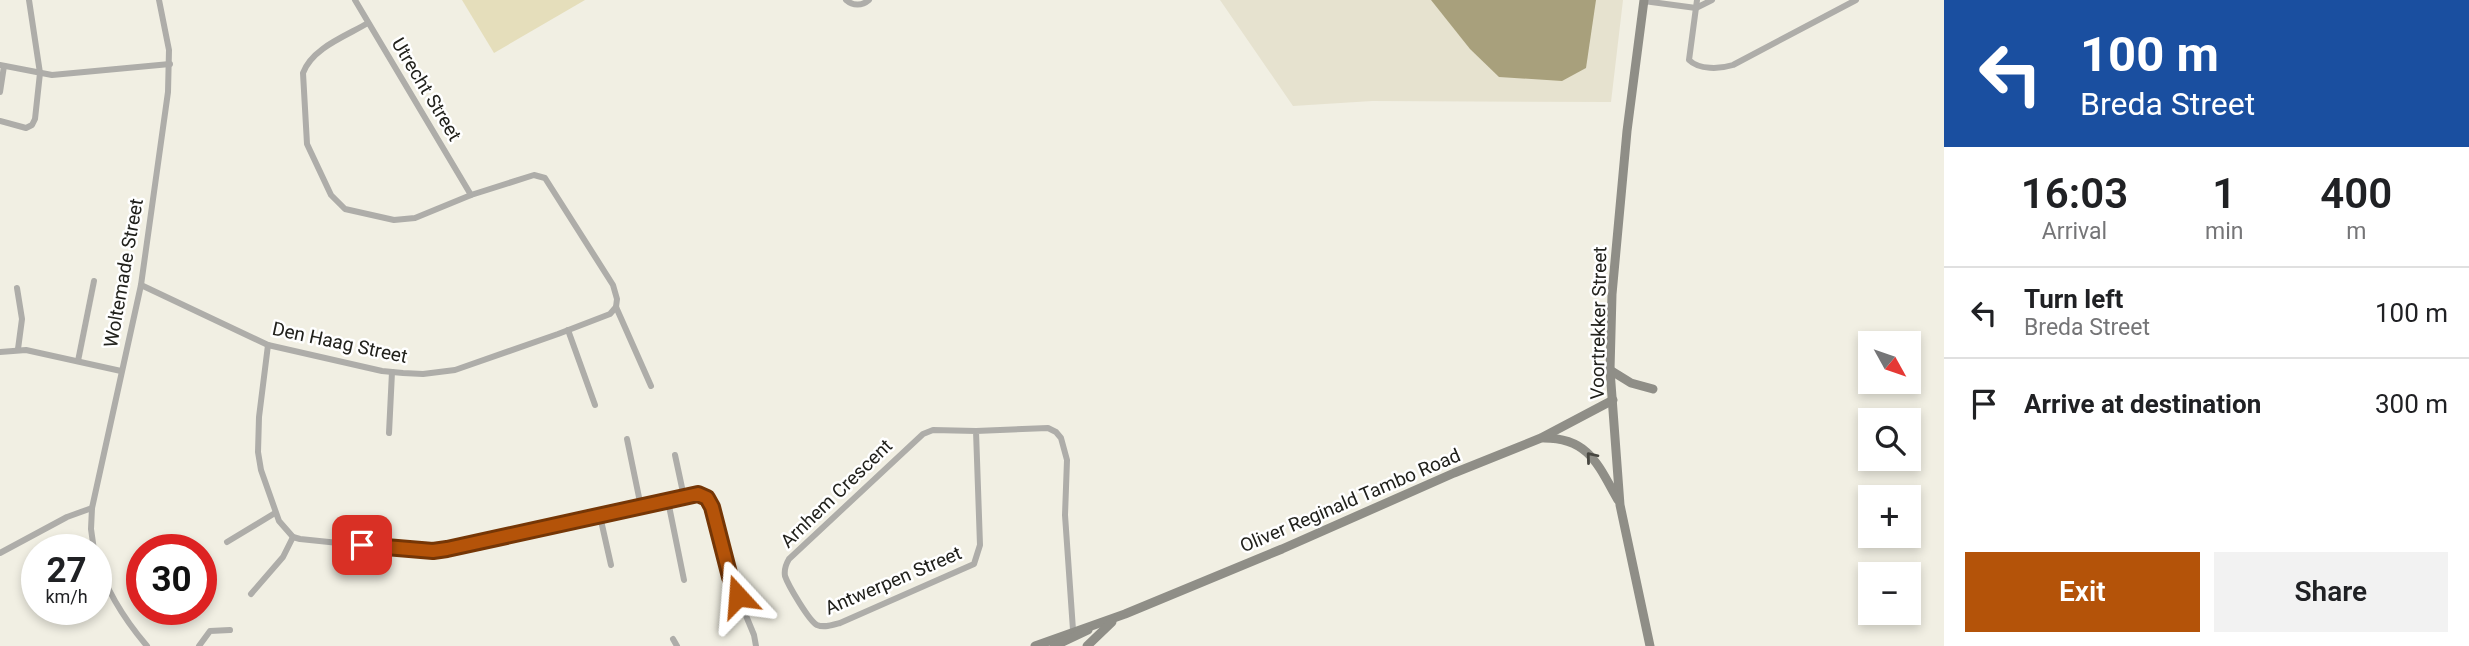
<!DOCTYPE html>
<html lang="en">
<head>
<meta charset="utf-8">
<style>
	body { margin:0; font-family:Roboto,sans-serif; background:#f2f2f2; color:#202124; height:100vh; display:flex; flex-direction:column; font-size:26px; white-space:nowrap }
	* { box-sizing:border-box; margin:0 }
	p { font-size:23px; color:#757577 }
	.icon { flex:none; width:38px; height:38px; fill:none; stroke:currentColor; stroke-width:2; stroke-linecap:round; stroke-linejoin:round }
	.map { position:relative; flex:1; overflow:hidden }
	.drawer { display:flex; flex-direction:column; background:#fff; width:525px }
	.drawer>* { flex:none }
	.banner { background:#1a4fa0; color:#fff; overflow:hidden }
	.needle { width:46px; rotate:130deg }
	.tools { position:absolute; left:1858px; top:331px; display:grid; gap:14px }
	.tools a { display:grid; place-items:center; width:63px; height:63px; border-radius:0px; background:#fff; box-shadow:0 4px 10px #0003; font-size:35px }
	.speed { position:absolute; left:21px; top:534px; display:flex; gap:14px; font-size:35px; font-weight:700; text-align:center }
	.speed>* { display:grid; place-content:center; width:91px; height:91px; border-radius:50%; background:#fff; box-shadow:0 4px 10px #0003; line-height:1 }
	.speed small { font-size:18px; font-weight:400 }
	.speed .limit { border:10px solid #d22; background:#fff; color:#111 }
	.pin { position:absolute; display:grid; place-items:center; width:60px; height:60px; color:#fff; margin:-30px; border-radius:14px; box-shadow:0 4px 10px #0006 }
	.me { position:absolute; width:77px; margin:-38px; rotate:341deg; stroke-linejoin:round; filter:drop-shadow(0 0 5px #0008) }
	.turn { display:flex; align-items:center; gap:24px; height:147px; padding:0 21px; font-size:32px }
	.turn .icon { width:91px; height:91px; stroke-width:2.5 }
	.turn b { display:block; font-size:49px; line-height:60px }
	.eta { display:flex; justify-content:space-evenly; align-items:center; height:119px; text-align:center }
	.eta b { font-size:42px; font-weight:600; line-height:49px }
	.action { display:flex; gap:14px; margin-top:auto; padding:14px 21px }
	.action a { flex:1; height:80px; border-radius:0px; background:#b45309; color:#fff; font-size:28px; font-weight:600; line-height:80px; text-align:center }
	.action a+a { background:#f2f2f2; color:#202124 }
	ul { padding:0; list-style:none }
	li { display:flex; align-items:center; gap:21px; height:91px; padding:0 21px; border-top:2px solid #e0e0e0 }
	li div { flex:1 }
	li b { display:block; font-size:26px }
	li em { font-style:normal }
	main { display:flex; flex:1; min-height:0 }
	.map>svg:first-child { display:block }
	.built { fill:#e6e2cf }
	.green { fill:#e5debb }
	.water { fill:#a8a07c }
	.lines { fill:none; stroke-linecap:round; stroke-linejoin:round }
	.street { stroke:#aeada9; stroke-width:6 }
	.secondary { stroke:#8f8e87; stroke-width:9 }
	.oneway { stroke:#484741 }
	.route-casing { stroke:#753606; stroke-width:18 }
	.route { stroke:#b45309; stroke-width:12 }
	.labels { text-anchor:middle; stroke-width:5; stroke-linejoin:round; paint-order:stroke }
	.street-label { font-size:19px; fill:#21211c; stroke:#fff }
</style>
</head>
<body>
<main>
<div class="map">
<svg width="1944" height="646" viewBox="0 0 1944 646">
	<rect width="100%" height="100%" fill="#f1efe3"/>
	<path class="built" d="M1220,0H1623L1611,102L1372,101L1293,106Z"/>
	<path class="green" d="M462,0H585L494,53Z"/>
	<path class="water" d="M1431,0H1596L1586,68L1562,81L1499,77L1470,49Z"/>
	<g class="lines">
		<g class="street">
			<path d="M355,0L471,195"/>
			<path d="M846,0C853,6 862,6 869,0"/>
			<path d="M1697,0L1689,60C1699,70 1720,69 1733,65L1856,0"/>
			<path d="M1644,1L1696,8L1712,0"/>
			<path d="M368,23C346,36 312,48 303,73L307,144L331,195L345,209L394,220L415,218L471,195L534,175L545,178L613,285L617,299L616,307L651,386"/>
			<path d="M0,65L52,75L170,64"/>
			<path d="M0,92L4,66"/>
			<path d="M0,121L26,128L32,125L35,119L40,73L29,0"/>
			<path d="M141,285L268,345L382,371L403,373L423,374L455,370L558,334L610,314L616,307"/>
			<path d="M17,288L22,319L18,349"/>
			<path d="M568,330L595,405"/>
			<path d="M268,345L259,417L258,452L261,470L279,521L293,537L300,539L387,548L447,549L702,495L707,498L712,507L730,577L754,635L756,646"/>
			<path d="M0,352L26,350L121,371"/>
			<path d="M78,361L94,281"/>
			<path d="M976,431L980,545L974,564L840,623C833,625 824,628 817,625C809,621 788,585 785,576C784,570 786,564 789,559L923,434L933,430L976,431L1048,428L1056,432L1061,438L1067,460L1065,515L1073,630"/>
			<path d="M389,433L392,372"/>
			<path d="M627,439L641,507"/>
			<path d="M675,455L684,497"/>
			<path d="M668,501L684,580"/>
			<path d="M600,516L611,565"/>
			<path d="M227,542L275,513"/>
			<path d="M94,550L91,529L92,508L141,285L168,92L169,50L159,0"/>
			<path d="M0,553L67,517L92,508"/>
			<path d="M96,557C106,591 124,619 147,646"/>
			<path d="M251,594L283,557L293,537"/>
			<path d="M673,639L677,646"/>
			<path d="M199,646L210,631L230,630"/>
		</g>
		<g class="secondary">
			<path d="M1644,0L1627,131L1612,294L1610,370L1620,505L1650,646"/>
			<path d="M1610,370L1631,383L1653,389"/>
			<path d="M1544,438C1589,438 1598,465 1618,500"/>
			<path d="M1035,646L1125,614L1282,549L1454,473L1541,438L1613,400"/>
			<path d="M1054,646L1088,630"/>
			<path d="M1087,646L1112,622"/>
		</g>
	</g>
	<defs><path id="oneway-chevron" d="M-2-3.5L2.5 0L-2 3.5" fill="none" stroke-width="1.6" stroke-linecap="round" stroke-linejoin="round" transform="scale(1.75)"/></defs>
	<use class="oneway" href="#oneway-chevron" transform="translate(1591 457) rotate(-130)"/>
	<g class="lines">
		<g class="route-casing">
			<path id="route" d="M362,545L433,551L447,549L698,494L707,498L712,507L730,577L738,596"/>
		</g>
		<use href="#route" class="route"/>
	</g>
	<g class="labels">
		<g class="street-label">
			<text transform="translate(427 89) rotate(59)" y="7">Utrecht Street</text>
			<text transform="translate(123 273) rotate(-80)" y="7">Woltemade Street</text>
			<text transform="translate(1598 323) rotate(-89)" y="7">Voortrekker Street</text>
			<text transform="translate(340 342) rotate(12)" y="7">Den Haag Street</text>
			<text transform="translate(836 493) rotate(-44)" y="7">Arnhem Crescent</text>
			<text transform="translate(1350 500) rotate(-23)" y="7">Oliver Reginald Tambo Road</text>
			<text transform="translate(893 580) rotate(-23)" y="7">Antwerpen Street</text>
		</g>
	</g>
</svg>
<div class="tools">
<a><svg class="needle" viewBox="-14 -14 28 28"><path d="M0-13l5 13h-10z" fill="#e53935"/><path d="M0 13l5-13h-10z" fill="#757577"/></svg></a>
<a><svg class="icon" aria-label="search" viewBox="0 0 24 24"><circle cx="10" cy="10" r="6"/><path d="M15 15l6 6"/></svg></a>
<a>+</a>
<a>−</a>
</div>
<div class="speed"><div>27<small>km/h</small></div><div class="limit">30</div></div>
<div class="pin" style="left:362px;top:545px;background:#d93025"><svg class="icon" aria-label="arrive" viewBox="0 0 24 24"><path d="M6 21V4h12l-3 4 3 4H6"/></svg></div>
<svg class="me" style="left:738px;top:596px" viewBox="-20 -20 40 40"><path d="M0-17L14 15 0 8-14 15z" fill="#b45309" stroke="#fff" stroke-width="4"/></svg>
</div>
<section class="drawer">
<div class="banner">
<div class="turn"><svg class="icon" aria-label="left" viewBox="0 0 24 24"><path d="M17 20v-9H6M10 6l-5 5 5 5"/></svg><div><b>100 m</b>Breda Street</div></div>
</div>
<div class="eta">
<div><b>16:03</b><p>Arrival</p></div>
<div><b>1</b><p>min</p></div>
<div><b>400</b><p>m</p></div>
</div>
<ul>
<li><svg class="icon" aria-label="left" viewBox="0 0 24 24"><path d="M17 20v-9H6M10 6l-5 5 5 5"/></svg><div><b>Turn left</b><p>Breda Street</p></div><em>100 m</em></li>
<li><svg class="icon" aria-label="arrive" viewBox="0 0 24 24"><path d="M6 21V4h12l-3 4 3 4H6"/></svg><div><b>Arrive at destination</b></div><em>300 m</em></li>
</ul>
<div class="action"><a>Exit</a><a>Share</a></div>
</section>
</main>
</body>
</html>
